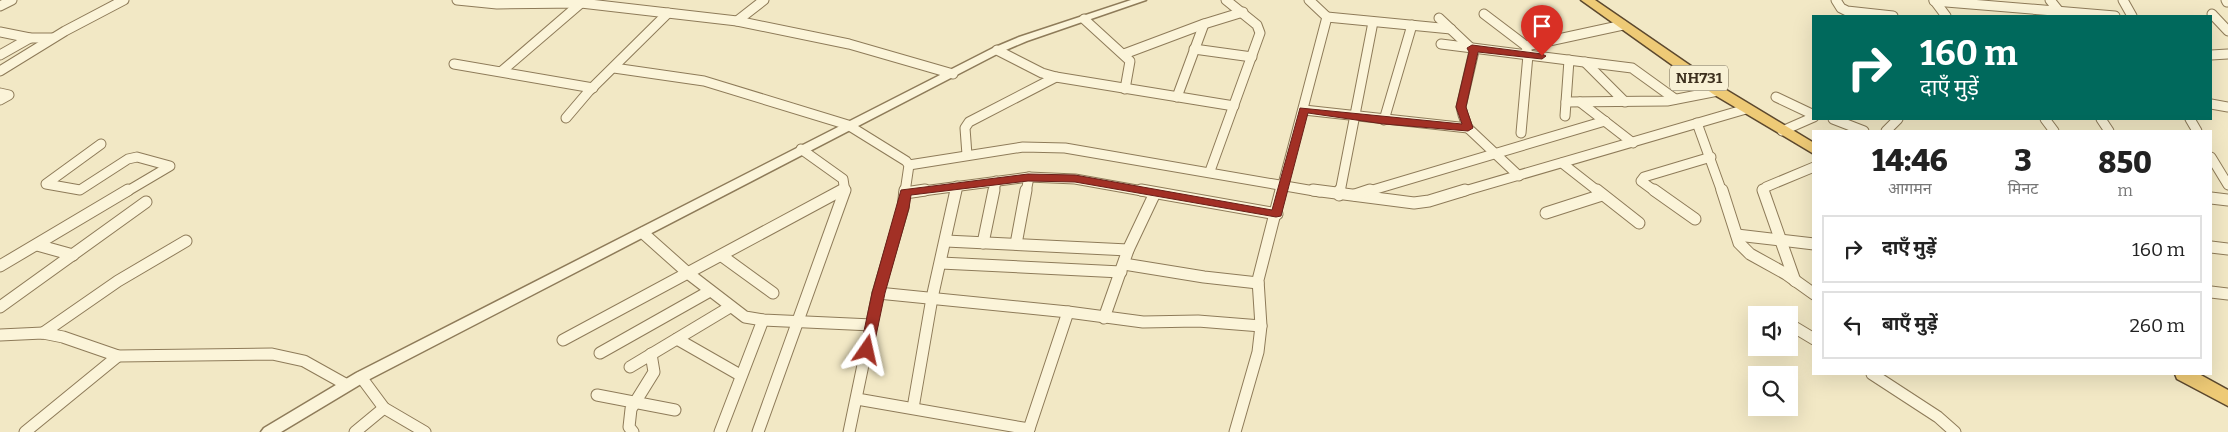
<!DOCTYPE html>
<html lang="hi">
<head>
<meta charset="utf-8">
<style>
	body { margin:0; font-family:Bitter,"Noto Sans Devanagari",serif; background:#f6f6f6; color:#222; height:100vh; display:flex; flex-direction:column; font-size:19px; white-space:nowrap }
	* { box-sizing:border-box; margin:0 }
	p { font-size:16px; color:#767676 }
	.icon { flex:none; width:28px; height:28px; fill:none; stroke:currentColor; stroke-width:2; stroke-linecap:round; stroke-linejoin:round }
	.map { position:relative; flex:1; overflow:hidden }
	.side { position:absolute; left:1812px; top:130px; width:400px; height:245px; display:flex; flex-direction:column; background:#fff; border-radius:0px; box-shadow:0 5px 20px #0002 }
	.side>* { flex:none }
	.hud { position:absolute; left:1812px; top:15px; width:400px; height:105px; border-radius:0px; box-shadow:0 5px 20px #0002; background:#00695c; color:#fff; overflow:hidden }
	.tools { position:absolute; left:1748px; top:306px; display:grid; gap:10px }
	.tools a { display:grid; place-items:center; width:50px; height:50px; border-radius:0px; background:#fff; box-shadow:0 5px 20px #0002; font-size:25px }
	.pin { position:absolute; display:grid; place-items:center; width:42px; height:42px; color:#fff; margin:-51px -21px; border-radius:50% 50% 50% 0; rotate:-45deg; box-shadow:0 0 5px #0007 }
	.pin .icon { rotate:45deg }
	.me { position:absolute; width:55px; margin:-28px; rotate:11deg; stroke-linejoin:round; filter:drop-shadow(0 0 4px #0008) }
	.turn { display:flex; align-items:center; gap:18px; height:105px; padding:0 25px; font-size:22px }
	.turn .icon { width:65px; height:65px; stroke-width:2.5 }
	.turn b { display:block; font-size:35px; line-height:42px }
	.eta { display:flex; justify-content:space-evenly; align-items:center; height:85px; text-align:center }
	.eta b { font-size:30px; font-weight:800; line-height:35px }
	ul { padding:0; list-style:none }
	li { display:flex; align-items:center; gap:15px; height:68px; margin:0 10px 8px; padding:0 15px; border:2px solid #e0e0e0; border-radius:0px }
	li div { flex:1 }
	li b { display:block; font-size:19px }
	li em { font-style:normal }
	.map>svg:first-child { display:block }
	.lines { fill:none; stroke-linecap:round; stroke-linejoin:round }
	.minor-far1-casing { stroke:#8e7b59; stroke-width:11 }
	.minor-casing { stroke:#8e7b59; stroke-width:13 }
	.tertiary-casing { stroke:#8e7b59; stroke-width:3 }
	.trunk-casing { stroke:#5c482e; stroke-width:3 }
	.minor-far1 { stroke:#fbf4d9; stroke-width:9 }
	.minor { stroke:#fbf4d9; stroke-width:11 }
	.tertiary { fill:#fbf4d9; fill-rule:evenodd }
	.trunk { fill:#eeca76; fill-rule:evenodd }
	.route { fill:#a23025; stroke:#691f18 }
	.labels { text-anchor:middle; stroke-width:5; stroke-linejoin:round; paint-order:stroke }
	.shield { fill:#f8f1d5; stroke:#756a55; stroke-width:1 }
	.shield-label { font-size:15px; font-weight:bold; fill:#3d301e }
</style>
</head>
<body>
<div class="map">
<svg width="2228" height="432" viewBox="0 0 2228 432">
	<rect width="100%" height="100%" fill="#f2e8c5"/>
	<g class="lines">
		<g class="minor-far1-casing">
			<g id="minor-far1">
				<path d="M457,0L497,4L581,3L737,21L849,44L953,74"/>
				<path d="M1836,0L1841,8L1847,11L1893,16"/>
				<path d="M1934,0L1946,16"/>
				<path d="M2050,0L2058,10"/>
				<path d="M2123,0L2132,16"/>
				<path d="M2226,0L2227,2"/>
				<path d="M1934,1L2115,16"/>
				<path d="M0,6L12,0"/>
				<path d="M1484,14L1526,46L1528,55L1521,133"/>
				<path d="M2212,14L2228,31"/>
				<path d="M1327,17L1451,29"/>
				<path d="M1439,18L1474,51L1461,107L1463,115L1468,128L1519,176"/>
				<path d="M1084,19L1130,61L1125,89"/>
				<path d="M737,21L764,0"/>
				<path d="M0,32L30,38H52"/>
				<path d="M1441,44L1632,68L1675,99"/>
				<path d="M1526,46L1623,25"/>
				<path d="M1194,49L1252,57"/>
				<path d="M997,50L1042,73L1056,77L1234,106"/>
				<path d="M1124,54L1204,24L1243,12"/>
				<path d="M0,55L30,38"/>
				<path d="M2211,55L2228,54"/>
				<path d="M1585,62L1625,102"/>
				<path d="M454,64L593,88"/>
				<path d="M614,68L704,81L848,125L906,161L909,165L905,192"/>
				<path d="M0,71L65,31L124,0"/>
				<path d="M502,71L581,3"/>
				<path d="M0,93L9,95L0,100"/>
				<path d="M1177,97L1204,24"/>
				<path d="M1776,97L1814,115"/>
				<path d="M1566,102L1667,101L1718,91"/>
				<path d="M1580,102L1633,143"/>
				<path d="M2211,104L2228,107"/>
				<path d="M1304,110L1468,128"/>
				<path d="M1565,116L1569,60"/>
				<path d="M566,118L589,91L668,13"/>
				<path d="M1833,119L1864,131"/>
				<path d="M2045,119L2054,131"/>
				<path d="M2101,119L2109,131"/>
				<path d="M2190,119L2197,131"/>
				<path d="M1384,120L1412,25"/>
				<path d="M1697,123L1722,192"/>
				<path d="M1782,131L1814,117"/>
				<path d="M1886,131L1898,119"/>
				<path d="M101,144L46,184L80,190L128,159L137,157L170,166L126,192"/>
				<path d="M801,149L843,179L845,192"/>
				<path d="M967,155L965,128L969,122L1056,77"/>
				<path d="M2211,157L2228,185"/>
				<path d="M1562,163L1599,192"/>
				<path d="M909,165L1023,147L1065,148L1320,192"/>
				<path d="M1210,171L1260,33L1257,25L1226,0"/>
				<path d="M840,192L845,189"/>
				<path d="M915,192L1029,177L1075,179L1148,192"/>
				<path d="M956,192L957,186"/>
				<path d="M994,192L996,181"/>
				<path d="M1026,192L1029,177"/>
				<path d="M1281,192L1327,17L1309,0"/>
				<path d="M1340,192L1373,22"/>
				<path d="M1366,192L1605,121"/>
				<path d="M1461,192L1746,109"/>
				<path d="M1656,192L1641,181L1644,177L1711,157"/>
				<path d="M1763,192L1766,187L1814,167"/>
			</g>
		</g>
		<g class="minor-casing">
			<g id="minor">
				<path d="M1141,190L1277,214"/>
				<path d="M1313,190L1414,203L1429,201L1465,190"/>
				<path d="M1597,190L1639,223"/>
				<path d="M1654,190L1695,219"/>
				<path d="M1722,190L1739,243L1750,254L1786,274L1814,294"/>
				<path d="M1763,190L1795,281"/>
				<path d="M905,193L925,190"/>
				<path d="M1339,195L1340,190"/>
				<path d="M1355,195L1370,190"/>
				<path d="M2211,198L2228,200"/>
				<path d="M1546,213L1602,195"/>
				<path d="M643,233L689,274L745,317L763,320L872,325"/>
				<path d="M1737,235L1814,244"/>
				<path d="M946,241L1128,250"/>
				<path d="M983,243L994,190"/>
				<path d="M1016,244L1026,190"/>
				<path d="M37,245L73,255"/>
				<path d="M2211,247L2228,249"/>
				<path d="M722,256L773,293"/>
				<path d="M941,263L1121,272"/>
				<path d="M1124,264L1204,277L1258,283"/>
				<path d="M0,266L128,190"/>
				<path d="M2211,292L2228,294"/>
				<path d="M878,293L1068,312L1143,322L1198,321L1261,326"/>
				<path d="M0,307L146,202"/>
				<path d="M1104,318L1128,250L1155,193"/>
				<path d="M1789,324L1814,339"/>
				<path d="M43,333L118,281L186,241"/>
				<path d="M0,335L43,333L63,337L118,356L272,354L304,361L347,385"/>
				<path d="M677,339L740,375"/>
				<path d="M563,340L842,190"/>
				<path d="M600,353L710,291"/>
				<path d="M630,367L730,307"/>
				<path d="M1872,374L1938,417L1955,432"/>
				<path d="M361,377L384,408L425,432"/>
				<path d="M597,395L675,410"/>
				<path d="M857,399L1029,429"/>
				<path d="M913,408L932,298L956,190"/>
				<path d="M25,432L118,356"/>
				<path d="M355,432L384,408"/>
				<path d="M633,432L629,427L631,409L654,372L651,354"/>
				<path d="M720,432L763,320"/>
				<path d="M758,432L845,190"/>
				<path d="M849,432L878,293L903,208L905,190"/>
				<path d="M1028,432L1068,312"/>
				<path d="M1235,432L1258,352L1261,326L1258,280L1281,190"/>
			</g>
		</g>
		<g class="tertiary-casing">
			<path id="tertiary" d="M1131,0H1146L1027,41L1001,52L366,381L281,432H261L264,428L356,373L993,48L1019,37Z"/>
		</g>
		<g class="trunk-casing">
			<g id="trunk">
				<path d="M1581,0H1595L1723,88L1814,143V154L1713,94Z"/>
				<path d="M2175,374H2199L2228,390V406L2177,379Z"/>
			</g>
		</g>
		<use href="#minor-far1" class="minor-far1"/>
		<use href="#minor" class="minor"/>
		<use href="#tertiary" class="tertiary"/>
		<use href="#trunk" class="trunk"/>
	</g>
	<path class="route" d="M1472,45L1542,54L1546,56L1542,59L1478,52L1466,107L1473,128L1468,131L1384,124L1308,113L1281,216L1276,217L1075,182L1028,181L911,195L909,208L885,293L873,350L867,355L860,350L872,293L901,190L1028,174L1075,175L1272,210L1300,108L1462,124L1456,107L1469,52L1467,48Z"/>
	<g class="labels">
		<rect class="shield" x="1670" y="65.5" width="58" height="25" rx="4"/>
		<g class="shield-label">
			<text x="1699" y="83">NH731</text>
		</g>
	</g>
</svg>
<div class="tools">
<a><svg class="icon" aria-label="sound" viewBox="0 0 24 24"><path d="M4 9h4l5-4v14l-5-4H4zM17 9q2 3 0 6"/></svg></a>
<a><svg class="icon" aria-label="search" viewBox="0 0 24 24"><circle cx="10" cy="10" r="6"/><path d="M15 15l6 6"/></svg></a>
</div>
<div class="pin" style="left:1542px;top:56px;background:#d93025"><svg class="icon" aria-label="arrive" viewBox="0 0 24 24"><path d="M6 21V4h12l-3 4 3 4H6"/></svg></div>
<svg class="me" style="left:867px;top:350px" viewBox="-20 -20 40 40"><path d="M0-17L14 15 0 8-14 15z" fill="#a23025" stroke="#fff" stroke-width="4"/></svg>
<div class="hud">
<div class="turn"><svg class="icon" aria-label="right" viewBox="0 0 24 24"><path d="M7 20v-9h11M14 6l5 5-5 5"/></svg><div><b>160 m</b>दाएँ मुड़ें</div></div>
</div>
<section class="side">
<div class="eta">
<div><b>14:46</b><p>आगमन</p></div>
<div><b>3</b><p>मिनट</p></div>
<div><b>850</b><p>m</p></div>
</div>
<ul>
<li><svg class="icon" aria-label="right" viewBox="0 0 24 24"><path d="M7 20v-9h11M14 6l5 5-5 5"/></svg><div><b>दाएँ मुड़ें</b></div><em>160 m</em></li>
<li><svg class="icon" aria-label="left" viewBox="0 0 24 24"><path d="M17 20v-9H6M10 6l-5 5 5 5"/></svg><div><b>बाएँ मुड़ें</b></div><em>260 m</em></li>
</ul>
</section>
</div>
</body>
</html>
